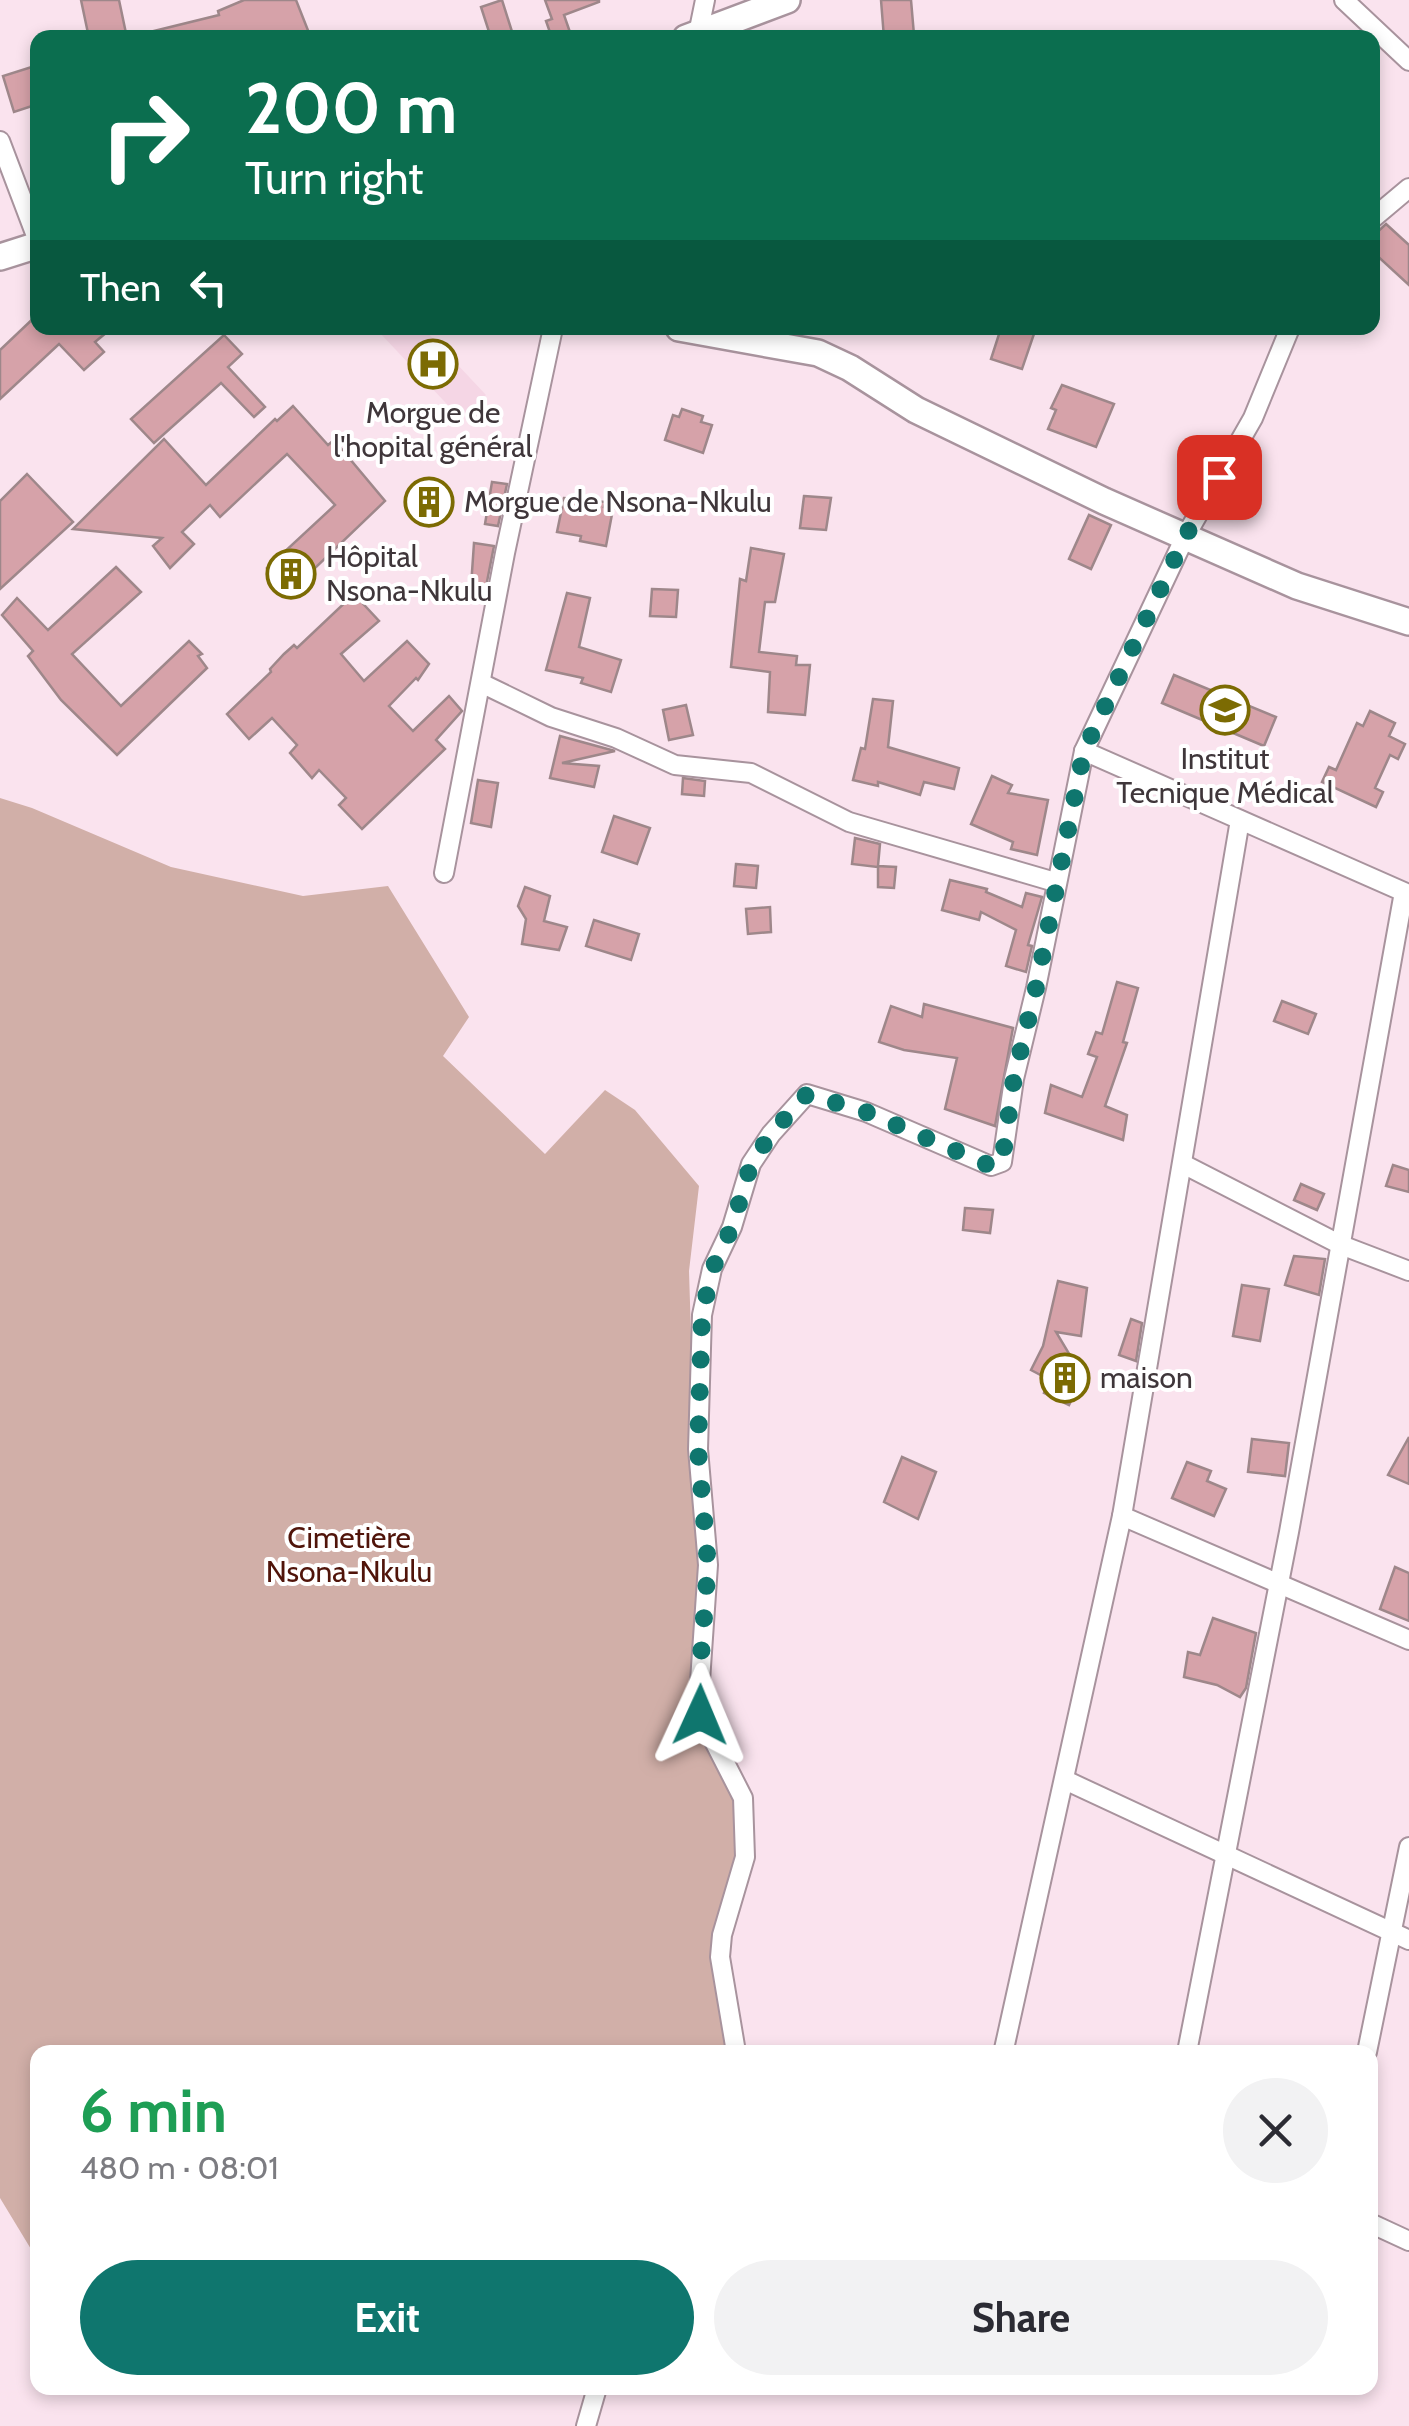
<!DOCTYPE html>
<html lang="en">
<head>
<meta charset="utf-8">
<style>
	body { margin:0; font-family:Cabin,sans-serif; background:#f2f2f3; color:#2b2b33; height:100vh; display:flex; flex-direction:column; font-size:38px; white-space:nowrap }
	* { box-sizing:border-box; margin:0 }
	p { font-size:32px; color:#7c7c81 }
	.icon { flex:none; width:55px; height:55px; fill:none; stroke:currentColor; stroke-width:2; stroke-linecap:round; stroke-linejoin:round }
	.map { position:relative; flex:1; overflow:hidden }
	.panel { position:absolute; left:30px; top:2045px; width:1348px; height:350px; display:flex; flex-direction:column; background:#fff; border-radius:20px; box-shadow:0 5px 15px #0003 }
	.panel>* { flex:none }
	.banner { position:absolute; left:30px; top:30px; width:1350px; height:305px; border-radius:20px; box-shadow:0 5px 15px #0003; background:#0b6e4f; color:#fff; overflow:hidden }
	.pin { position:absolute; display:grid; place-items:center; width:85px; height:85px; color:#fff; margin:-42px; border-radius:20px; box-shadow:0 5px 15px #0006 }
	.me { position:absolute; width:110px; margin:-55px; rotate:1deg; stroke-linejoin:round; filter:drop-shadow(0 0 8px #0008) }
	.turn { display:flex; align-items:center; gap:35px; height:210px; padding:0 50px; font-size:45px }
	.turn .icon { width:130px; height:130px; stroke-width:2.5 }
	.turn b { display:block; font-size:70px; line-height:85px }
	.then { display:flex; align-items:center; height:95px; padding:0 50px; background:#0003; gap:20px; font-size:38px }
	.round { display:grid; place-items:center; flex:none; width:105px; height:105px; border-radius:52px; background:#f2f2f3 }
	.head { display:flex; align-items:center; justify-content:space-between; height:170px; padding:0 50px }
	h1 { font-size:60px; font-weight:700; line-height:75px; color:#1e9e55 }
	.primary-button { display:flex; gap:20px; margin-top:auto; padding:20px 50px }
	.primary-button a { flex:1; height:115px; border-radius:60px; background:#0f766e; color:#fff; font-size:40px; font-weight:700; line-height:115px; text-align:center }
	.primary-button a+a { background:#f2f2f3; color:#2b2b33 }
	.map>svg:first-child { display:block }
	.built { fill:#f5d6e5 }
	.green { fill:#d1afa8 }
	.building { fill:#d6a2a9; stroke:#9e878a; stroke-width:2.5 }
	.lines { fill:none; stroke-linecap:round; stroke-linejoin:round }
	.street-casing { stroke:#a8939d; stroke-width:22 }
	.secondary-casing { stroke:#a8939d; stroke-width:30 }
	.street { stroke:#fff; stroke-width:18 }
	.secondary { stroke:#fff; stroke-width:25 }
	.route { stroke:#0f766e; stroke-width:18; stroke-dasharray:0 32.4 }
	.labels { text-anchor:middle; stroke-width:8; stroke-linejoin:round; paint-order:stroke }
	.poi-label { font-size:30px; fill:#3f363a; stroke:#fff; text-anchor:start }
	.park-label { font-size:30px; fill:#50140a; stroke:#fff }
</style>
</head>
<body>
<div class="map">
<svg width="1409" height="2426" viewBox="0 0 1409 2426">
	<rect width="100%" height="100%" fill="#fae3ee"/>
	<path class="built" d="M384,328H423L486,395L481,400L490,409L475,423L465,413L460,418L380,333Z"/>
	<path class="green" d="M0,798L32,808L171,867L303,896L388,886L469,1017L443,1056L545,1154L605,1090L635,1110L699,1186L689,1271L699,1590L691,1713L728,1784L742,1822L737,1865L720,1912L731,2052H38L37,2259L0,2198Z"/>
	<g class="building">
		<path d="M81,0H119L127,38H89Z"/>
		<path d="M244,0H296L311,38H155L154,31L219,15L218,11Z"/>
		<path d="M502,0L514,38H491L481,7Z"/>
		<path d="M545,0H599V2L564,15L572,38H552L546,21L552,19Z"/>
		<path d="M881,0H911L914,35L884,38Z"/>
		<path d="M38,65V104L14,112L3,76Z"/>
		<path d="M1386,224L1409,245V285L1372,251V237Z"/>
		<path d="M38,314V328H112L95,342L104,352L84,370L59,344L0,399V350Z"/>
		<path d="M1001,328H1036L1022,369L991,359Z"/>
		<path d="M224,335L242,354L228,367L265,407L254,417L221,383L154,443L131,419Z"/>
		<path d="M1062,385L1114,404L1096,447L1048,429L1056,410L1051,408Z"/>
		<path d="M293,406L328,445L334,440L385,501L290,592L267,568L335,505L287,454L220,517L210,505L182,532L194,544L170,568L153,546L162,538L73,529L164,439L206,485L275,419L277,421Z"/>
		<path d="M682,409L703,416L701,422L712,425L703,453L665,440L673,415L679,417Z"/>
		<path d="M27,474L73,522L0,589V501Z"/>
		<path d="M425,481L450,500L434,523L408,504Z"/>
		<path d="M492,482L507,484L498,526L485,524Z"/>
		<path d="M804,496L831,498L826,530L800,528Z"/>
		<path d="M564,498L606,502L604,507L613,509L606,546L580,541L581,536L557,532Z"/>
		<path d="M1089,515L1111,525L1091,569L1069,559Z"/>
		<path d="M474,543L494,546L483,602L470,601Z"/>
		<path d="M751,548L784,554L775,602H765L759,652L797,656L796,665H810L805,715L768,712L770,672L731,667L740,579L746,581Z"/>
		<path d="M116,567L141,592L72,654L121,706L189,641L202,654L198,656L207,668L117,755L61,700L28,656L33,651L2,615L17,598L48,630Z"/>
		<path d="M652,589L678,590L676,617L650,616Z"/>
		<path d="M567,593L590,598L579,647L621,660L611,692L581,683L583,678L546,670Z"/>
		<path d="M354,594L379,621L341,654L364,681L407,641L429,664L418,680L416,678L389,706L413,731L449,696L462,711L436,740L445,749L362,829L339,805L346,798L319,770L312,778L290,753L297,745L272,718L249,739L227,714L271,672L270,669L284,654L294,645L297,648Z"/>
		<path d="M1174,675L1276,717L1264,746L1162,703Z"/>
		<path d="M873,699L893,701L888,747L959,768L954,789L924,782L920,795L878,782V786L853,780L861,748L865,749Z"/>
		<path d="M686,705L693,735L669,740L663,710Z"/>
		<path d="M1370,711L1395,723L1389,736L1405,744L1398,759L1390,755L1375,788L1383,792L1376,807L1322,782L1329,767L1336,770L1357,723L1363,726Z"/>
		<path d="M560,736L615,751L562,763L599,766L594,787L550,778Z"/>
		<path d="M992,776L1012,785L1008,793L1048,800L1037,855L1011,849L1013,842L971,824Z"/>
		<path d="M683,778L705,781L704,796L682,794Z"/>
		<path d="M478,780L498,783L491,827L471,823Z"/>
		<path d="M614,816L650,828L637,864L602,852Z"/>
		<path d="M855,838L880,844L878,866L896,867L894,888L878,887V867L852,864Z"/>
		<path d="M736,864L758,866L756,888L734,886Z"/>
		<path d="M950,880L987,889L986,892L1022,907L1026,893L1042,897L1028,945L1032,946L1026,972L1006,966L1016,930L981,912L979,920L942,910Z"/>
		<path d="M525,887L550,896L544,921L567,927L559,950L522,944L526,919L518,906Z"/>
		<path d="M770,907L771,932L748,934L746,909Z"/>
		<path d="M594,920L639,934L631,960L586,946Z"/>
		<path d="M1117,982L1138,988L1123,1042L1127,1043L1105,1106L1127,1115L1123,1140L1045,1113L1051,1085L1082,1097L1097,1057L1088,1054L1096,1032L1102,1034Z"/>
		<path d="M1282,1001L1316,1014L1308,1034L1274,1021Z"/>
		<path d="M924,1004L1013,1028L995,1126L945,1109L957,1058L904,1050L879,1042L891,1006L922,1017Z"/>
		<path d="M1393,1165L1409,1170V1192L1386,1186Z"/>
		<path d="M1301,1184L1324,1194L1317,1210L1294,1200Z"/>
		<path d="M965,1208L993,1210L990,1233L963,1230Z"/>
		<path d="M1294,1256L1325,1259L1319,1295L1285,1285Z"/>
		<path d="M1058,1281L1087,1288L1081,1336L1056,1332L1083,1377L1069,1405L1044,1393L1050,1380L1031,1370L1043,1346Z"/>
		<path d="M1242,1285L1269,1289L1260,1341L1233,1336Z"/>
		<path d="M1131,1319L1142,1323L1136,1361L1119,1355Z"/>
		<path d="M1409,1437V1484L1388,1475Z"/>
		<path d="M1252,1439L1289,1443L1285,1476L1248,1472Z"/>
		<path d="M902,1457L936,1472L918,1519L884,1502Z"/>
		<path d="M1187,1462L1211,1471L1207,1481L1226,1489L1214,1516L1172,1498Z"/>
		<path d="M1395,1567L1409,1573V1621L1380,1609Z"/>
		<path d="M1213,1618L1256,1633L1246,1688L1240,1697L1217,1685L1184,1677L1188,1652L1200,1655Z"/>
	</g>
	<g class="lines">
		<g class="street-casing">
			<g id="street">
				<path d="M1344,0L1409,61"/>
				<path d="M698,34L705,0"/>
				<path d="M0,141L38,241"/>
				<path d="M1372,219L1409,188"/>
				<path d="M481,683L551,717L616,738L675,765L751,773L849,822L1055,882"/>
				<path d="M1084,751L1404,892L1289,1532L1187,2052"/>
				<path d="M444,873L505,553L553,328"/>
				<path d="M1183,1164L1341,1245L1409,1271"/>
				<path d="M1122,1516L1409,1640"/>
				<path d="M1065,1780L1409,1940"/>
				<path d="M1004,2049L1122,1516L1240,820"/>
				<path d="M736,2052L720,1957L722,1935L745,1857L743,1798L698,1710L708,1565L698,1449L702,1315L712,1269L732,1227L751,1164L771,1134L807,1094L866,1112L991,1166L1002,1162L1014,1079L1036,988L1084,751L1185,537L1253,418L1290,328"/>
				<path d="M1367,2052L1409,1847"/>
				<path d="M1370,2223L1409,2241"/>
				<path d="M586,2426L597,2388"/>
			</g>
		</g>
		<g class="secondary-casing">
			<g id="secondary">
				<path d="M686,38L787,0"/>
				<path d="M0,257L38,245"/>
				<path d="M679,328L818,353L850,368L916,410L1104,501L1297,586L1409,622"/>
			</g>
		</g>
		<use href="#street" class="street"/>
		<use href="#secondary" class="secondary"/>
	</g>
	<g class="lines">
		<path class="route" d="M700,1715L698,1696L708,1565L698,1449L702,1315L712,1270L732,1227L751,1164L771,1134L807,1094L866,1112L991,1166L1002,1162L1014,1078L1036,988L1084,751L1185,537L1219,477"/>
	</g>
	<defs>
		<g id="hospital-ring" transform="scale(2.5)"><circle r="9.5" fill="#fff" stroke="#7c6b03" stroke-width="1.5"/><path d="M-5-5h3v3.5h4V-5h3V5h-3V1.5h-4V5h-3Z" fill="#7c6b03"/></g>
		<g id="building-ring" transform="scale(2.5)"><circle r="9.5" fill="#fff" stroke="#7c6b03" stroke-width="1.5"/><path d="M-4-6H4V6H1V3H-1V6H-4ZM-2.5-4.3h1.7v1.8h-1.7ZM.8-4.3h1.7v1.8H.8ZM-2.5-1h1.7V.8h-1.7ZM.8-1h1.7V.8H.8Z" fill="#7c6b03"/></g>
		<g id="university-ring" transform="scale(2.5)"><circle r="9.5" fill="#fff" stroke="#7c6b03" stroke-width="1.5"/><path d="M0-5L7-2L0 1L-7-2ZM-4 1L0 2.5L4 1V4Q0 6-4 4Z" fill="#7c6b03"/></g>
	</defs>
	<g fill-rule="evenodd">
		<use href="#hospital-ring" x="433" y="364"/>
		<use href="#building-ring" x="429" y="502"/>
		<use href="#building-ring" x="291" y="574"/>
		<use href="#university-ring" x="1225" y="710"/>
		<use href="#building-ring" x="1065" y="1378"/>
	</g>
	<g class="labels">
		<g class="poi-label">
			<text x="433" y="423" text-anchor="middle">Morgue de<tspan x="433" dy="34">l'hopital général</tspan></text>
			<text x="464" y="512">Morgue de Nsona-Nkulu</text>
			<text x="326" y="567">Hôpital<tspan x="326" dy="34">Nsona-Nkulu</tspan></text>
			<text x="1225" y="769" text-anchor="middle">Institut<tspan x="1225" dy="34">Tecnique Médical</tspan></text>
			<text x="1100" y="1388">maison</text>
		</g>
		<g class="park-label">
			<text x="349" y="1548">Cimetière<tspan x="349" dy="34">Nsona-Nkulu</tspan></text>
		</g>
	</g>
</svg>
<div class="pin" style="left:1219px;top:477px;background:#d93025"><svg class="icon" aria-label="arrive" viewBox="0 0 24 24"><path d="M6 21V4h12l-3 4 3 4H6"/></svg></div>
<svg class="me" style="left:700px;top:1715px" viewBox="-20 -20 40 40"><path d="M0-17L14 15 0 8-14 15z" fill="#0f766e" stroke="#fff" stroke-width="4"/></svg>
<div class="banner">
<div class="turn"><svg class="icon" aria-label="right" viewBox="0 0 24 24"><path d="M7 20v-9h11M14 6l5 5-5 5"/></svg><div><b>200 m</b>Turn right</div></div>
<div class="then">Then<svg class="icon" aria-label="left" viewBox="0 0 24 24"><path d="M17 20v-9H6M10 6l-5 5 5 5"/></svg></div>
</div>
<section class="panel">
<div class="head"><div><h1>6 min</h1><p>480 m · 08:01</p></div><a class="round"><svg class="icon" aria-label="close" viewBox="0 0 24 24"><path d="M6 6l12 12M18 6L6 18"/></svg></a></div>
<div class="primary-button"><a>Exit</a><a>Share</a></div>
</section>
</div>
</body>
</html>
